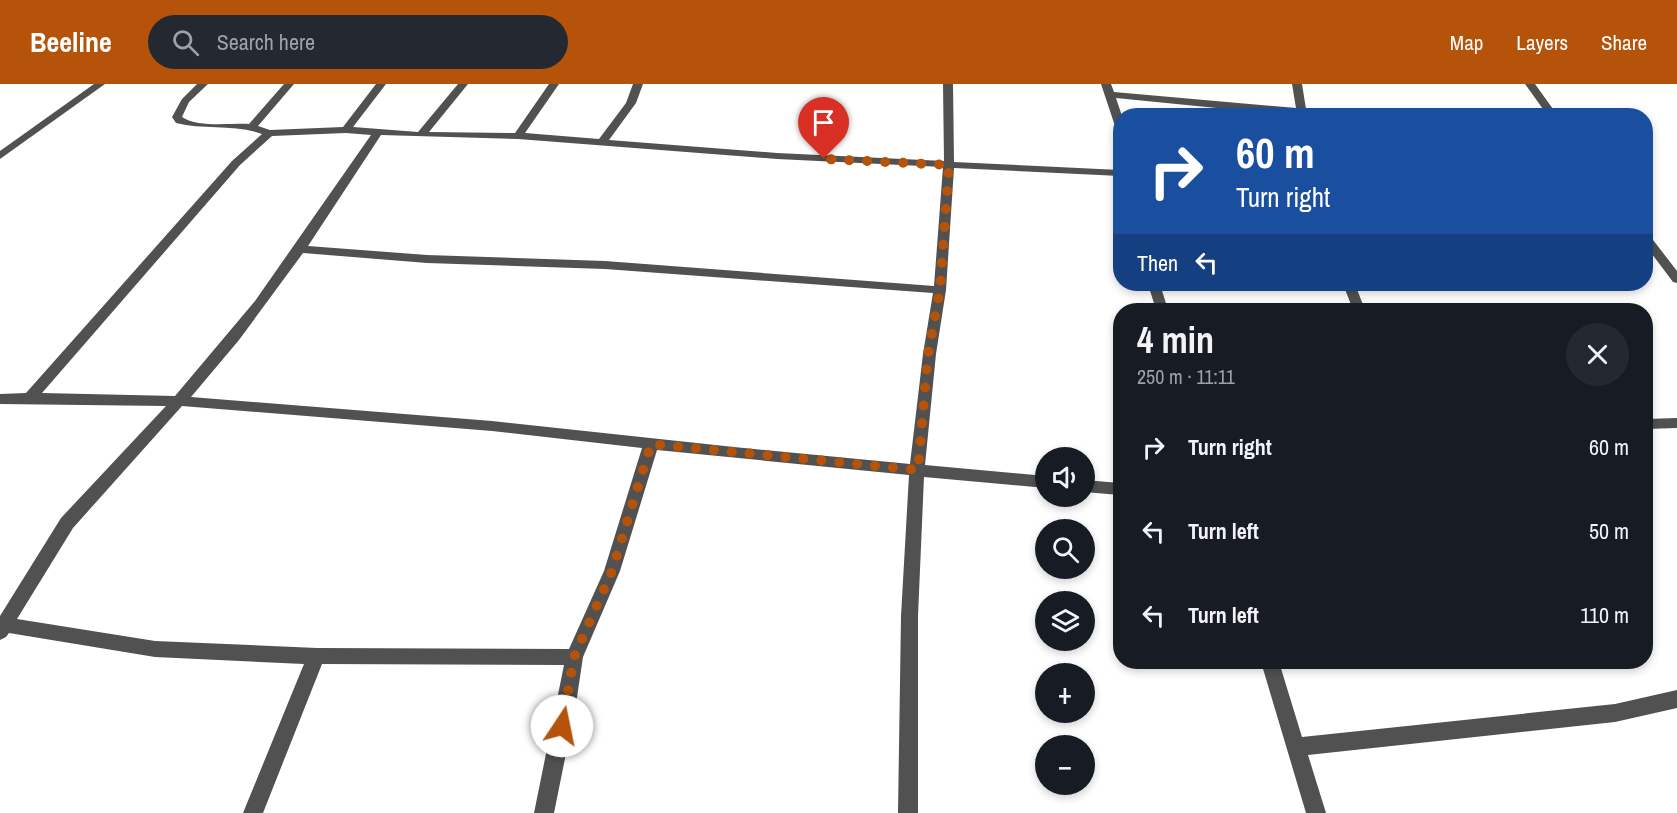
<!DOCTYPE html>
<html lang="en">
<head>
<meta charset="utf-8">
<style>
	body { margin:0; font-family:"Archivo Narrow",sans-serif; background:#242831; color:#f1f3f6; height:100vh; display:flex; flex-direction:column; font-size:22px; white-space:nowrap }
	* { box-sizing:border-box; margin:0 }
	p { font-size:20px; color:#9ea1a6 }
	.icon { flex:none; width:33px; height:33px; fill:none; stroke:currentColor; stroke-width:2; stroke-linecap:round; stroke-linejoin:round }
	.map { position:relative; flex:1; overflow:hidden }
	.side { position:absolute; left:1113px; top:219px; width:540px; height:366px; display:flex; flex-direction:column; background:#171b24; border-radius:24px; box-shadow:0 3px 9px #0003 }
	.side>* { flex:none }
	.hud { position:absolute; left:1113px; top:24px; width:540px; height:183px; border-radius:24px; box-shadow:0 3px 9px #0003; background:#1a4fa0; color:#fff; overflow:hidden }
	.buttons { position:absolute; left:1035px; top:363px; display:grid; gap:12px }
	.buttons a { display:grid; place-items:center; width:60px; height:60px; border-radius:50%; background:#171b24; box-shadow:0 3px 9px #0003; font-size:30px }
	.pin { position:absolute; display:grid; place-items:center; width:51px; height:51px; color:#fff; margin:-62px -26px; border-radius:50% 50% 50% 0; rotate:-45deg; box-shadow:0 0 6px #0007 }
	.pin .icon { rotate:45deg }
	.me { position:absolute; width:66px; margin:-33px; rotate:11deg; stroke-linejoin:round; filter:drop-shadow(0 0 4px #0008) }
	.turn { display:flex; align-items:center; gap:21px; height:126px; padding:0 24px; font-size:27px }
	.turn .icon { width:78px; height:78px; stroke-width:2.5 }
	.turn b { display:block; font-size:42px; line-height:51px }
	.then { display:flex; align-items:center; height:57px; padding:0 24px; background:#0003; gap:12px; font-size:22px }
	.round { display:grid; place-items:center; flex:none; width:63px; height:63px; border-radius:32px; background:#242831 }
	.head { display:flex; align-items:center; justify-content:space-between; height:102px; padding:0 24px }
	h1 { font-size:36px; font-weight:700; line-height:45px }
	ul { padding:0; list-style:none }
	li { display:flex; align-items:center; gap:18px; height:84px; padding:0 24px }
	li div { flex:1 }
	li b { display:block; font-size:22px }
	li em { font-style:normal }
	header { display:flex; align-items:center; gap:36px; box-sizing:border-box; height:84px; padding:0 30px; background:#b45309; color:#fff }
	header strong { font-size:28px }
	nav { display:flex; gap:33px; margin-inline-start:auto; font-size:21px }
	.search { width:420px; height:54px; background:#242831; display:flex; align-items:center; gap:15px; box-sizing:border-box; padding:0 21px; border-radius:33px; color:#9ea1a6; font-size:22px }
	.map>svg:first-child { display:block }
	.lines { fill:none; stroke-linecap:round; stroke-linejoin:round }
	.minor { fill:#515151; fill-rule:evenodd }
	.route { stroke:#b45309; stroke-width:10; stroke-dasharray:0 18 }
</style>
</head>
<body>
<header>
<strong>Beeline</strong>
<div class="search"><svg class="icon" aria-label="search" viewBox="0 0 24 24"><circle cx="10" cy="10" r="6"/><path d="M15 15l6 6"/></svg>Search here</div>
<nav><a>Map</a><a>Layers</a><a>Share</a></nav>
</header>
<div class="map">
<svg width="1677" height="729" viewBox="0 0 1677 729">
	<rect width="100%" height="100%" fill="#fff"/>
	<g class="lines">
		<g class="minor">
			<path d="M94,0H105L0,75V67Z"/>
			<path d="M197,0H208L189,18L182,33C198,44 230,39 249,40L284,0H294L258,42L270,46L343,43L376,0H386L353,43L418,48L458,0H468L429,48L515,49L549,0H559L525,49L599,55L626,19L633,0H643L636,19L609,56L777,69L944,77L943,0H953L954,78L1120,86V92L954,84L946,206L936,270L925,381L1046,392V404L924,393L918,532V729H898L901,532L909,391L657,366L620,487L583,573L576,620L554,729H534L564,581L322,580L263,729H243L304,580L155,573L9,549L6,553L0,556V532L61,434L166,322L0,320V310L26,309L232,77L262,50C235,40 204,46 176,39L172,33L182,15ZM346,49L371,51L255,217L175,312L42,309L240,81L272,52ZM381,51L518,55L777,75L943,83L934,202L605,177L427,171L308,162ZM303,169L427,179L605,185L933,209L923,270L910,380L734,363L492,337L191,313L239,256ZM182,322L492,347L642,364L604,487L569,565L317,564L155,557L17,535L73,444Z"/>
			<path d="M1101,0H1111L1114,8L1296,24L1292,0H1302L1306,25L1349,29L1354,32H1297L1116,14L1122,32L1120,45L1115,42Z"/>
			<path d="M1525,0H1535L1558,32H1548Z"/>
			<path d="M1646,151L1650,152L1677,187V199L1673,198L1646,162Z"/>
			<path d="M1148,200H1160L1168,226H1156Z"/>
			<path d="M1343,200H1355L1365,226H1353Z"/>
			<path d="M1677,334V344L1646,345V335Z"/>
			<path d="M1084,396L1120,399V411L1084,408Z"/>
			<path d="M1261,578H1279L1302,653L1615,620L1677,606V624L1615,638L1308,671L1326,729H1306Z"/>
		</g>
	</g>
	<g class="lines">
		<path class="route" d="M562,642L574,573L612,487L651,360L918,386L928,270L940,206L949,81L824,75"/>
	</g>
</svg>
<div class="buttons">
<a><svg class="icon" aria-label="sound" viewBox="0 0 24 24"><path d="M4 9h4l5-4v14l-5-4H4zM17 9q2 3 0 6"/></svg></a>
<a><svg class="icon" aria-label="search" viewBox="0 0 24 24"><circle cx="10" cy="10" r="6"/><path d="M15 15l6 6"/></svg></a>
<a><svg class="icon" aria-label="layers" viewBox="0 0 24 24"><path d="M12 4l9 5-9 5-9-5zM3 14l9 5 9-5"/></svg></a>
<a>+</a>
<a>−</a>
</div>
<div class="pin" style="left:824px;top:75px;background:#d93025"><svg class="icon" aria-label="arrive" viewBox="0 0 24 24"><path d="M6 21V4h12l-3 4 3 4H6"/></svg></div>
<svg class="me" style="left:562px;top:642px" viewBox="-20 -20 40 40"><circle r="19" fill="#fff"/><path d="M0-13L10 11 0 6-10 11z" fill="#b45309"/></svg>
<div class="hud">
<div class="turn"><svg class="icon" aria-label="right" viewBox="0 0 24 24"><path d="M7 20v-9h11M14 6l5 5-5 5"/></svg><div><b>60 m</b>Turn right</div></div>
<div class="then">Then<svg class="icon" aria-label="left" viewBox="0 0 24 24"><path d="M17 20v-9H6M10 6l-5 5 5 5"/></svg></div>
</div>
<section class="side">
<div class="head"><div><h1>4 min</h1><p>250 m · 11:11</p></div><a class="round"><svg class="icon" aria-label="close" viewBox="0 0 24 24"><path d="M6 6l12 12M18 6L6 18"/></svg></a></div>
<ul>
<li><svg class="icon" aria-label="right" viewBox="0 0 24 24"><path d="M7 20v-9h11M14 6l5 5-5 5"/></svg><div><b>Turn right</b></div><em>60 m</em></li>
<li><svg class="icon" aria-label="left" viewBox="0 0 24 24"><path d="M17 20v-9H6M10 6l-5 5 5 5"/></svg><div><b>Turn left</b></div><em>50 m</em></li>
<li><svg class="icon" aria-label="left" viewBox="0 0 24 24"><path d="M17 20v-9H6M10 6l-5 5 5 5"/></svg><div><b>Turn left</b></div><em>110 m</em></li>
</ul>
</section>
</div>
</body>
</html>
